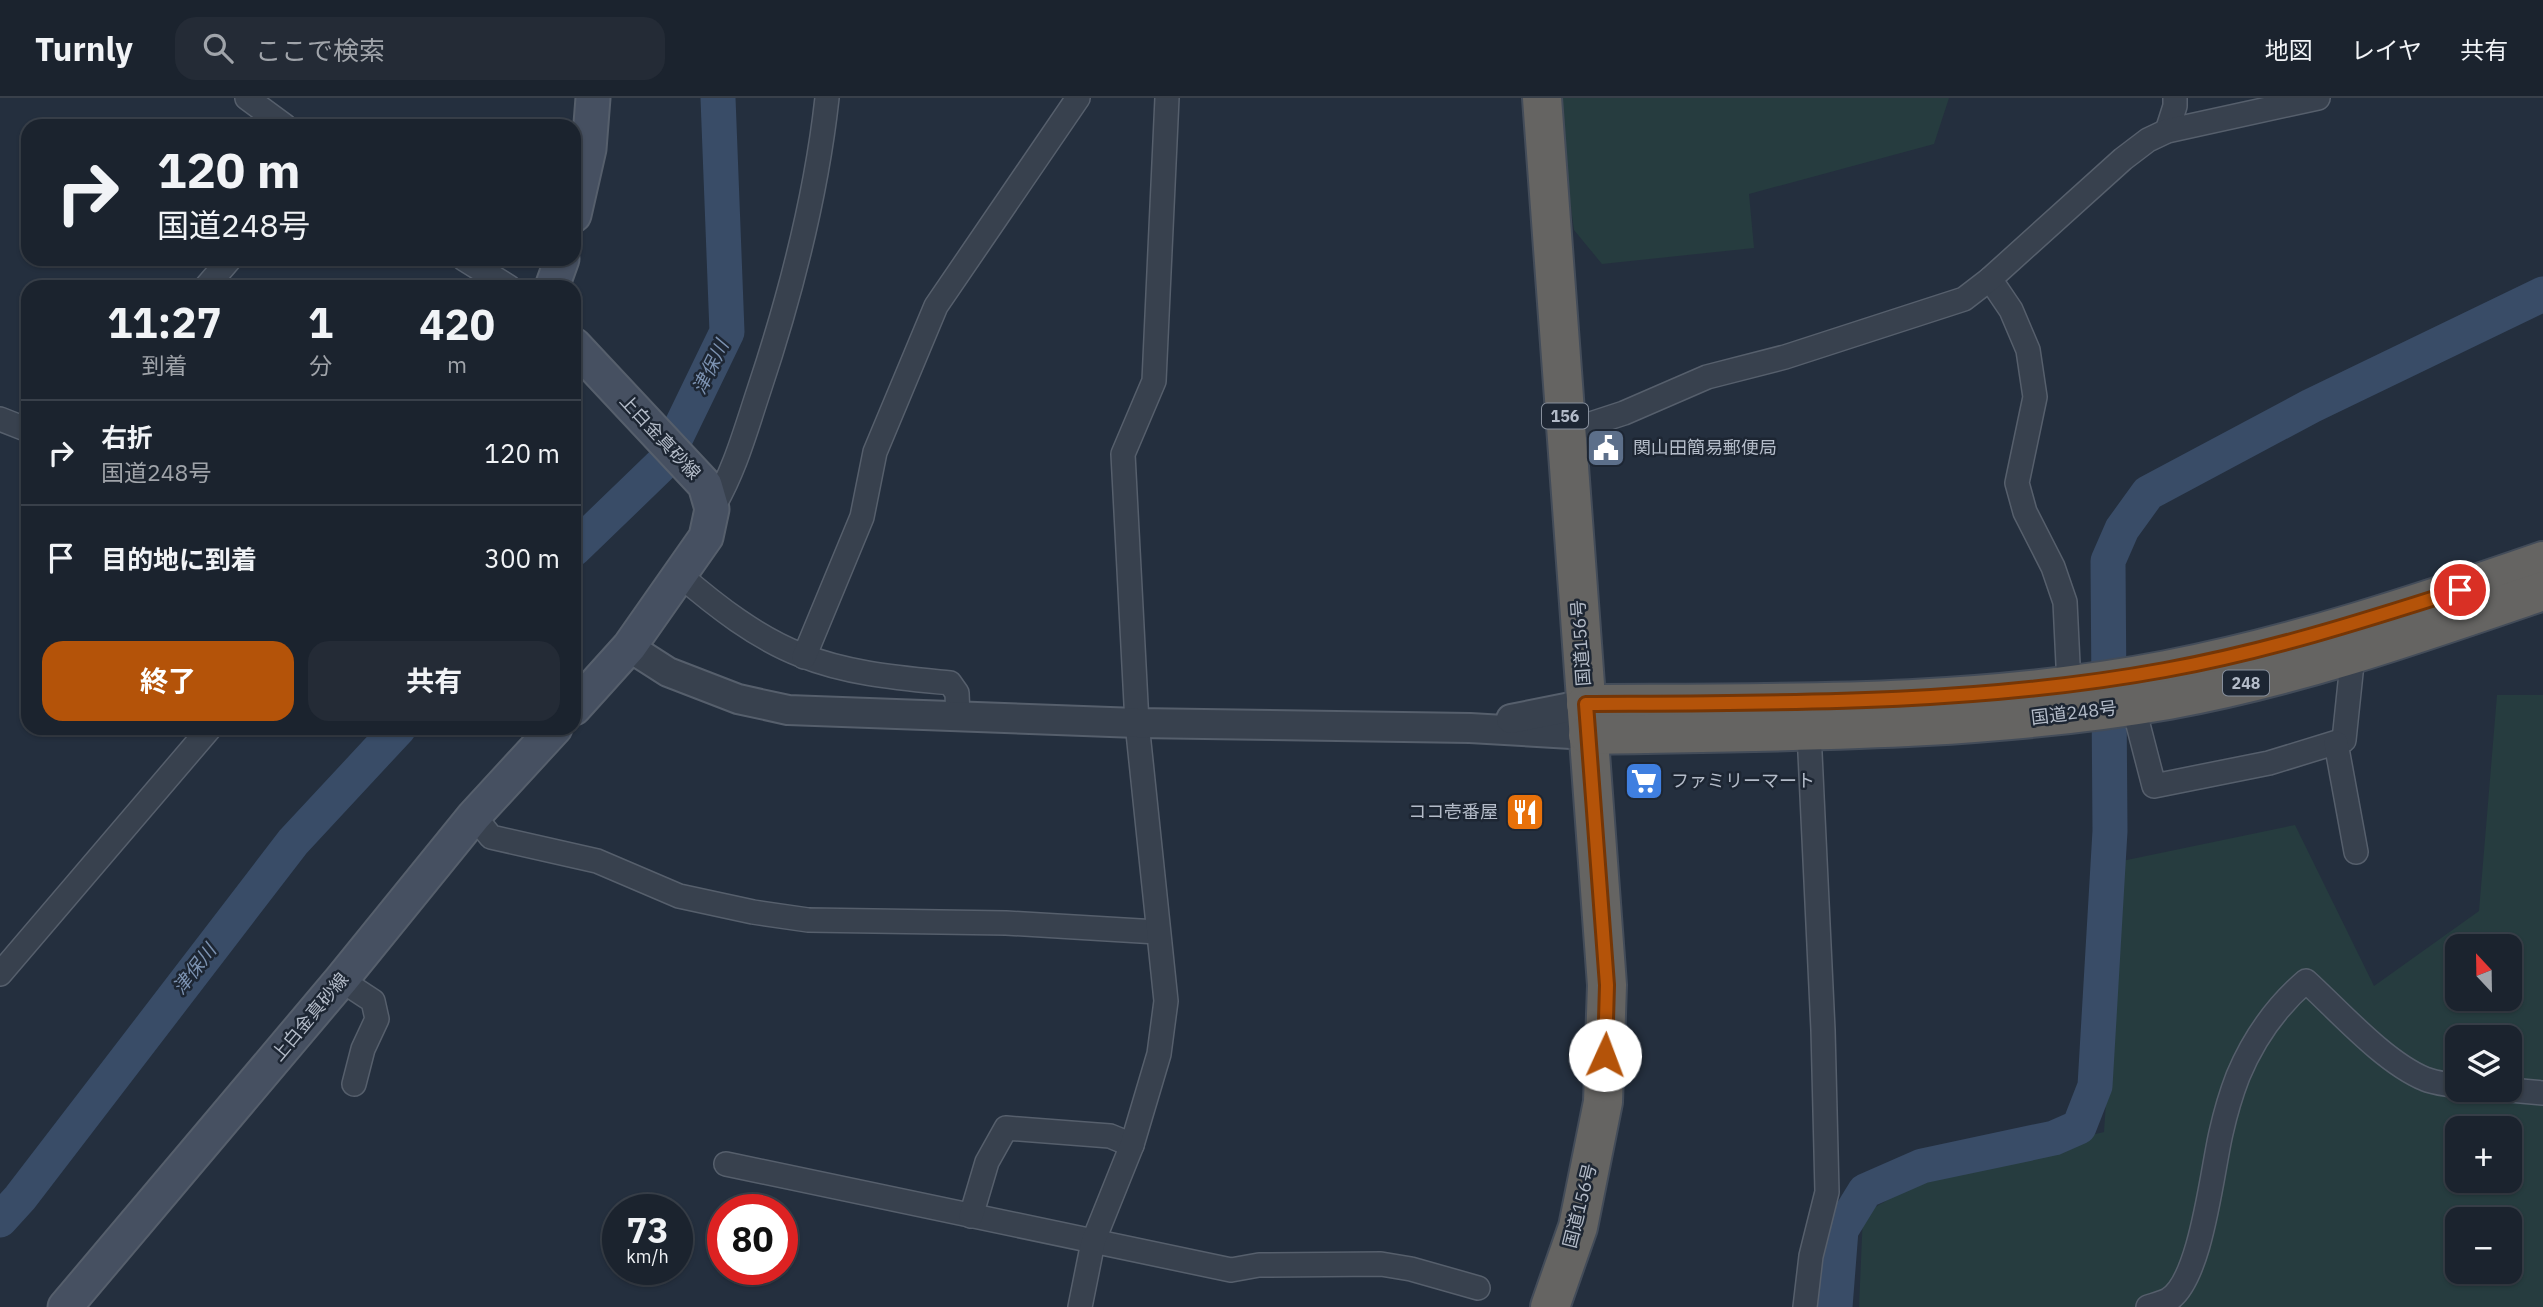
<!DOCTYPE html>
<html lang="ja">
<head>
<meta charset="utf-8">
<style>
	body { margin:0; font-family:"IBM Plex Sans","Noto Sans JP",sans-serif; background:#242b36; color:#f1f3f6; height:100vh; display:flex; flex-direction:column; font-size:26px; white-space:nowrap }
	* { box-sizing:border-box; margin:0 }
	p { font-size:23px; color:#a0a4aa }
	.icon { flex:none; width:38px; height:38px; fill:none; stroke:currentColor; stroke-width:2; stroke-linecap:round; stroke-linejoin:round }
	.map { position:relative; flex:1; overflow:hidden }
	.details { position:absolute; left:21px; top:182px; width:560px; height:455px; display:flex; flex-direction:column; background:#1b232e; border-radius:21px; box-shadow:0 2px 5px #0004,0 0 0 2px #39404a }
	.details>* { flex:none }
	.top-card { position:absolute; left:21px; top:21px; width:560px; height:147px; border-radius:21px; box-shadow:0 2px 5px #0004,0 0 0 2px #39404a; background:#1b232e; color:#f1f3f6; overflow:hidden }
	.needle { width:46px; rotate:338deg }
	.controls { position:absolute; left:2445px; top:836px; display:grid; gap:14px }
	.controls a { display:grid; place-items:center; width:77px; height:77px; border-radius:14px; background:#1b232e; box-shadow:0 2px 5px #0004,0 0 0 2px #39404a; font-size:35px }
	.speed { position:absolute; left:602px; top:1096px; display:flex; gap:14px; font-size:35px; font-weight:700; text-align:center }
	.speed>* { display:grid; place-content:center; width:91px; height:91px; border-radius:50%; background:#1b232e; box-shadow:0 2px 5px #0004,0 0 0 2px #39404a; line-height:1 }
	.speed small { font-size:18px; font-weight:400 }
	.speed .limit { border:10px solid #d22; background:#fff; color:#111 }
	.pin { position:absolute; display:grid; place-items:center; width:60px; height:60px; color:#fff; margin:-30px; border:4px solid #fff; border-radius:50%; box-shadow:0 2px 7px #0007 }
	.me { position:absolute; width:77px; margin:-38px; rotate:2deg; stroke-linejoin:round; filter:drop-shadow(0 0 5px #0008) }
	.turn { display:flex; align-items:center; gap:24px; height:147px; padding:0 21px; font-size:32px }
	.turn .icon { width:91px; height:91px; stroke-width:2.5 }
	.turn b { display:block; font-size:49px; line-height:60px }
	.eta { display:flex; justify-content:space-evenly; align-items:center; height:119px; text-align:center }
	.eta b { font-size:42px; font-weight:700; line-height:49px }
	.action { display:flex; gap:14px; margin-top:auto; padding:14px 21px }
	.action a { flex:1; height:80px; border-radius:21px; background:#b45309; color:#fff; font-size:28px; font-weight:700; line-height:80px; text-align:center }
	.action a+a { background:#242b36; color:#f1f3f6 }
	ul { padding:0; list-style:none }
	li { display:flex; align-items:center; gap:21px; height:105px; padding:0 21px; border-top:2px solid #39404a }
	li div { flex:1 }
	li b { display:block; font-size:26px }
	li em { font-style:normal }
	header { display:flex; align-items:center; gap:42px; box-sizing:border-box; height:98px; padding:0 35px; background:#1b232e; border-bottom:2px solid #39404a }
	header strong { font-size:33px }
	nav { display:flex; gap:38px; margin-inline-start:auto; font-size:24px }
	.search { width:490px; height:63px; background:#242b36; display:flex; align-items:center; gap:18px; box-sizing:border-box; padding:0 24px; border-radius:21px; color:#a0a4aa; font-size:26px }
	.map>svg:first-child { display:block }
	.green { fill:#263c3f; fill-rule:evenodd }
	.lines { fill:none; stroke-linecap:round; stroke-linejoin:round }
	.river { stroke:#394c67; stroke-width:35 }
	.minor-casing { stroke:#565f6c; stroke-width:26 }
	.tertiary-casing { stroke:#565f6c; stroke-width:32 }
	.secondary-casing { stroke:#565f6c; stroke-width:37 }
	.trunk-casing { stroke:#434c59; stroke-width:42 }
	.minor { stroke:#38414e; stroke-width:23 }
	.tertiary { stroke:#38414e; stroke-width:28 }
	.secondary { stroke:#465061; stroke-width:33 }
	.trunk { stroke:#656462; stroke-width:38 }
	.route-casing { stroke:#753606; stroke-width:18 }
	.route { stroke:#b45309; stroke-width:12 }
	.labels { text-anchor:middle; stroke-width:5; stroke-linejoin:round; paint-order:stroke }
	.shield { fill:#1d2633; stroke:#878f9c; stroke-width:2 }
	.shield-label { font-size:16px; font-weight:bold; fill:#b4bcc9 }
	.street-label { font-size:18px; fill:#b4bcc9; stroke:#1d2633 }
	.poi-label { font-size:18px; fill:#b4bcc9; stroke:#1d2633; text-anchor:start }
	.water-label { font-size:19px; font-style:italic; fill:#7c92b1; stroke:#1d2633 }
</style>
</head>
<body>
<header>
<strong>Turnly</strong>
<div class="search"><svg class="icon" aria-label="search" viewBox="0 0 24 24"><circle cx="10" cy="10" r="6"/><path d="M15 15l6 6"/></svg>ここで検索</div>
<nav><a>地図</a><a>レイヤ</a><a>共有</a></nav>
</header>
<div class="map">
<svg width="2543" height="1209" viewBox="0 0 2543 1209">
	<rect width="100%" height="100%" fill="#242f3e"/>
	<g class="green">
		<path d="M1556,0H1949L1934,46L1749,96L1754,150L1602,166L1574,132Z"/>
		<path d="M2497,597H2543V1209H1859L1863,1116L1939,1073L2104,1034L2122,763L2295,727L2374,888L2479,813ZM2457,849H2510V901H2457ZM2457,940H2510V992H2457ZM2457,1031H2510V1083H2457ZM2457,1122H2510V1174H2457Z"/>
	</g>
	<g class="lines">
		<g class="river">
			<path d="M574,451L664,364L727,234L718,0"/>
			<path d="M0,1122L20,1100L293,744L399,630"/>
			<path d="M1835,1209L1841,1132L1865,1093L1922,1068L2054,1040L2079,1029L2095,988L2110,733L2108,463L2122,431L2148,395L2311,308L2543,196"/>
		</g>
		<g class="minor-casing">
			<g id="minor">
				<path d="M247,0L285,28"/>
				<path d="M2167,33L2175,8V0"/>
				<path d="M464,161L509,189"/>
				<path d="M1990,181L2011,212L2028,252L2035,299L2017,385L2025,414L2053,469L2065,504L2069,587"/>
				<path d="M206,189L230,161"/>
				<path d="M0,321L28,332"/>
				<path d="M1566,334L1624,315L1707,279L1785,259L1964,201L1990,181L2123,61L2148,42L2167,33L2318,0"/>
				<path d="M712,411C735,372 745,334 759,292C791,196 816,100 827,0"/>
				<path d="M680,477C716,508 757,540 801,557C848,576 900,580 950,585L957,595L958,619"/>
				<path d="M804,559L862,419L875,354L936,208L1078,0"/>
				<path d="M2133,607L2154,688L2269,665L2344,642L2353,556"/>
				<path d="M2336,645L2356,754"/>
				<path d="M474,718L491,739L597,763L679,798L753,814L808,822L1006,825L1157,834"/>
				<path d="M0,876L210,630"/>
				<path d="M341,882L373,903L377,921L363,951L354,986"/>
				<path d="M2510,992L2543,995"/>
				<path d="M726,1066L1231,1172L1259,1167L1381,1166L1411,1171L1478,1190"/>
				<path d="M971,1118L987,1064L1006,1030L1110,1038L1132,1047"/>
				<path d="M1080,1209L1093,1144L1132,1047L1159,956L1166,903L1137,625L1123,356L1154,283L1167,0"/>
				<path d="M1805,1209L1811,1158L1827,1094L1823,932L1809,634"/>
				<path d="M2148,1209C2154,1207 2162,1205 2168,1202C2201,1183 2212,1073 2221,1035C2225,1017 2231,996 2238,978C2253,942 2277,908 2306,883C2339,913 2384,964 2425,981C2434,985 2447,986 2457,988"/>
			</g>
		</g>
		<g class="tertiary-casing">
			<g id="tertiary">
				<path d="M629,549L668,574L738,601L788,612L1137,625L1470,630L1588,637"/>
				<path d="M1511,621L1586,606"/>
			</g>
		</g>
		<g class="secondary-casing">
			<g id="secondary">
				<path d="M574,117L589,51L593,0"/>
				<path d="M552,189L562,161"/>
				<path d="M574,247L705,387L712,411L706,439L629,549L574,610"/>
				<path d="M65,1209L341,882L474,718L555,630"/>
			</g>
		</g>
		<g class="trunk-casing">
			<g id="trunk">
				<path d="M1542,0L1607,887L1603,1004L1578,1129L1550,1209"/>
				<path d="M1586,606C1779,605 1976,609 2167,572C2295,547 2419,506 2543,463"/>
				<path d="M1588,637C1782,633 1977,635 2168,602C2296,579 2420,535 2543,493"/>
			</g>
		</g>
		<use href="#minor" class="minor"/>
		<use href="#tertiary" class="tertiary"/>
		<use href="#secondary" class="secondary"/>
		<use href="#trunk" class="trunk"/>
	</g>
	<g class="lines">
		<g class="route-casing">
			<path id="route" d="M1605,957L1607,887L1586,606C1779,605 1974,607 2165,572C2265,554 2363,523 2460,492"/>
		</g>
		<use href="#route" class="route"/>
	</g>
	<defs>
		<g id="civic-square" transform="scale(2.0125)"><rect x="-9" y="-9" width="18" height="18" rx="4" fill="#5c6f8a" stroke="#1d2633"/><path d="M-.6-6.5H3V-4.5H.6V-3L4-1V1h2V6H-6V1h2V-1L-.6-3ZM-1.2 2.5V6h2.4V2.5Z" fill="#fff"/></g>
		<g id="supermarket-square" transform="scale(2.0125)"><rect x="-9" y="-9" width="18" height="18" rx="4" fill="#3f7fe0" stroke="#1d2633"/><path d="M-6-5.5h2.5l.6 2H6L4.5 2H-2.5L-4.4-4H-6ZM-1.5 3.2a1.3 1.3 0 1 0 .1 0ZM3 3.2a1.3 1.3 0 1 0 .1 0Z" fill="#fff"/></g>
		<g id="restaurant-square" transform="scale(2.0125)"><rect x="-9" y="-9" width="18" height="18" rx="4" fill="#e8710a" stroke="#1d2633"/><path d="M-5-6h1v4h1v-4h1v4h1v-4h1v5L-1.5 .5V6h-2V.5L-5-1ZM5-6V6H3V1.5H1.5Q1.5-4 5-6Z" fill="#fff"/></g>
	</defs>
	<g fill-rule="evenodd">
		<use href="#civic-square" x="1606" y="350"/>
		<use href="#supermarket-square" x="1644" y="683"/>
		<use href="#restaurant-square" x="1525" y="714"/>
	</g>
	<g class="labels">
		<g class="shield">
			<rect x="1542" y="305.5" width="46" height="25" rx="5"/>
			<rect x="2223" y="572.5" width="46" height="25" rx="5"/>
		</g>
		<g class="shield-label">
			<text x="1565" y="324">156</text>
			<text x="2246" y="591">248</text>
		</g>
		<g class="street-label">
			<text transform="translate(660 339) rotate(47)" y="6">上白金真砂線</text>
			<text transform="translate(1581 545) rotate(-94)" y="6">国道156号</text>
			<text transform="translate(2074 615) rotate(-7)" y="6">国道248号</text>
			<text transform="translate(310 919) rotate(-50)" y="6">上白金真砂線</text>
			<text transform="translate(1580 1108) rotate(-76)" y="6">国道156号</text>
		</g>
		<g class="poi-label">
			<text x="1633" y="356">関山田簡易郵便局</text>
			<text x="1671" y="689">ファミリーマート</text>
			<text x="1498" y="720" text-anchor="end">ココ壱番屋</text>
		</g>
		<g class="water-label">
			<text transform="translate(710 269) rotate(-64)" y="7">津保川</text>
			<text transform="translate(194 871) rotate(-52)" y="7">津保川</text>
		</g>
	</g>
</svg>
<div class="controls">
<a><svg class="needle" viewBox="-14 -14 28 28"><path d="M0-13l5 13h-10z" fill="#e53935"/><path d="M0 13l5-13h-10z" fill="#a0a4aa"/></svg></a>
<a><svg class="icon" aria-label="layers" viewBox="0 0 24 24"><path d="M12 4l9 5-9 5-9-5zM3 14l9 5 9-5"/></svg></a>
<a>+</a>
<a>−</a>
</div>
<div class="speed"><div>73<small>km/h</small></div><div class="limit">80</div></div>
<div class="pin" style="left:2460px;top:492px;background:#d93025"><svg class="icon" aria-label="arrive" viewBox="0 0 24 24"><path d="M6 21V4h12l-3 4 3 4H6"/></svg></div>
<svg class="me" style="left:1605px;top:957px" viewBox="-20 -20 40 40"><circle r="19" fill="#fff"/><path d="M0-13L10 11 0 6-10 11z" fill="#b45309"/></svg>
<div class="top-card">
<div class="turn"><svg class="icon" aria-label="right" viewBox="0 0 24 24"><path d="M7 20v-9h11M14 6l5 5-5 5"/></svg><div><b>120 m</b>国道248号</div></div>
</div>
<section class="details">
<div class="eta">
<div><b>11:27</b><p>到着</p></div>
<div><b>1</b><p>分</p></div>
<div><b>420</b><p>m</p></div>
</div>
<ul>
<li><svg class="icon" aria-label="right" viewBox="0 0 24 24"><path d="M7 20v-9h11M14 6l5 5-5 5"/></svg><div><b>右折</b><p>国道248号</p></div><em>120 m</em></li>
<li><svg class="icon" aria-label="arrive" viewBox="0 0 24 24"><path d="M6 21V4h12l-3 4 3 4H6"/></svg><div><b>目的地に到着</b></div><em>300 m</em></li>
</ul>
<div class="action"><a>終了</a><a>共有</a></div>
</section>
</div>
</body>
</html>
